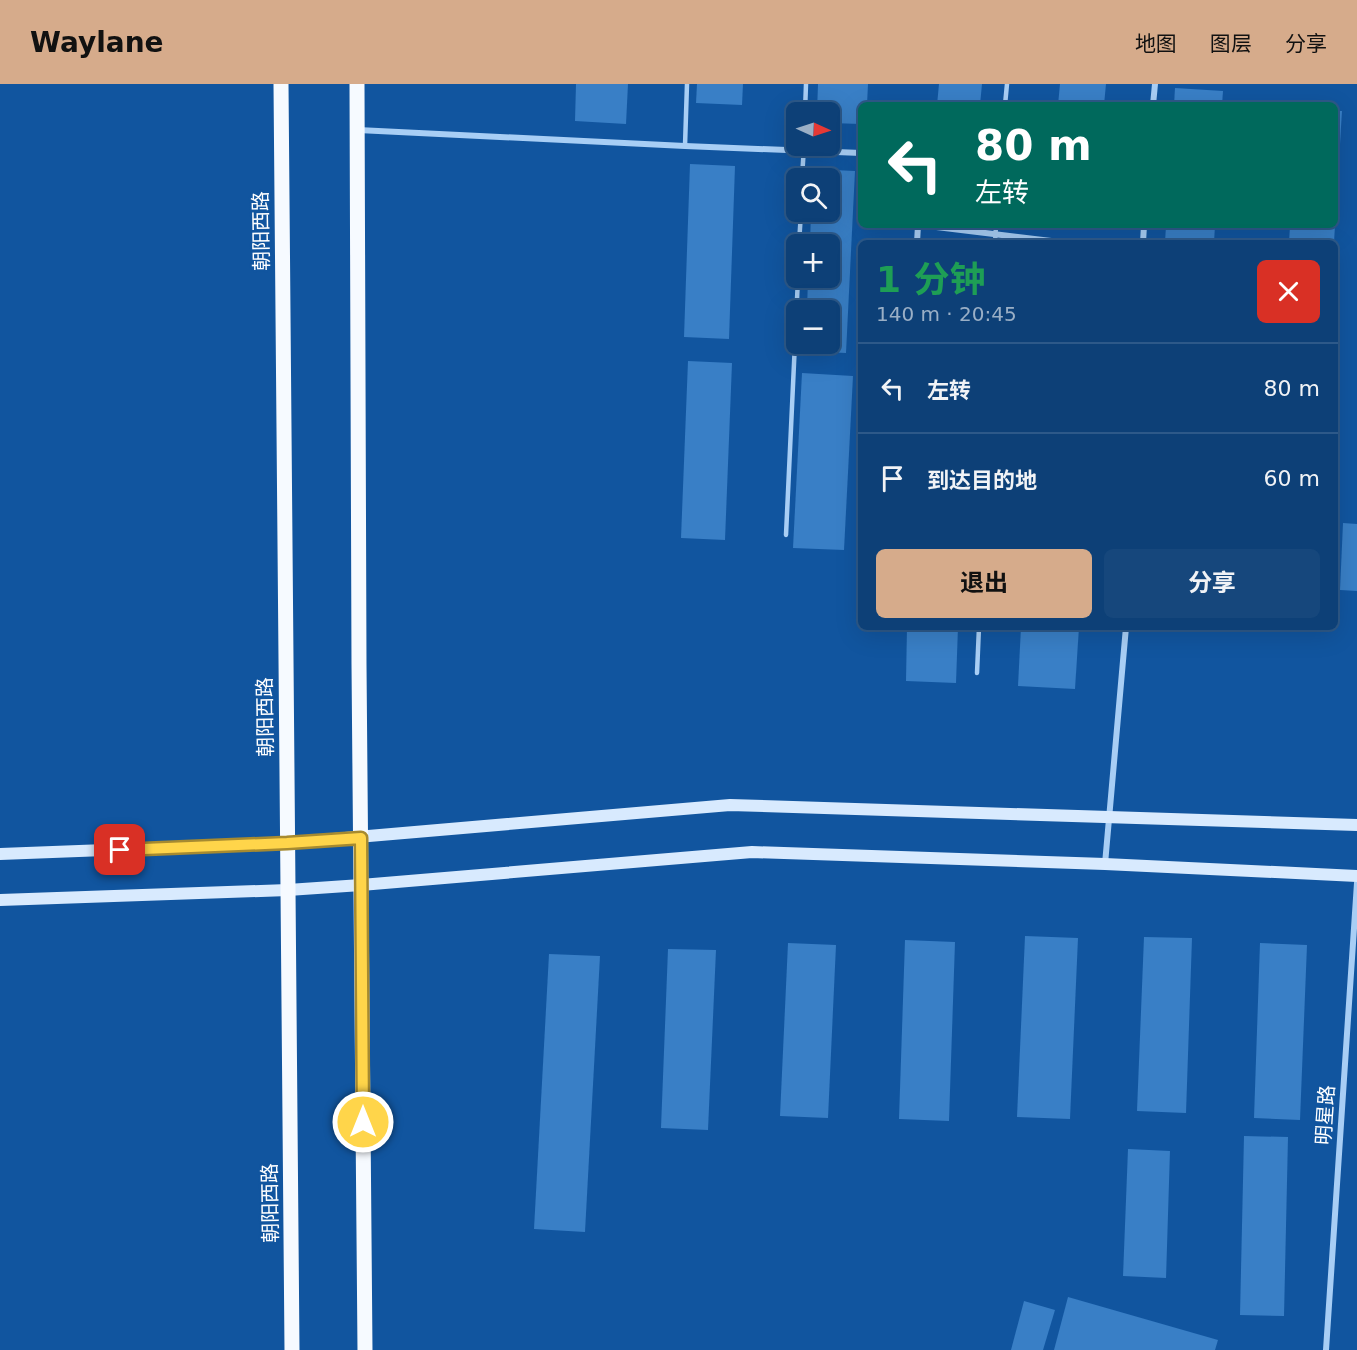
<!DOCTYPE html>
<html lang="zh">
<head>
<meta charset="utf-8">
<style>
	body { margin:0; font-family:"DejaVu Sans","Noto Sans SC",sans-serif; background:#16477c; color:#f1f3f6; height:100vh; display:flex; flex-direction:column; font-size:22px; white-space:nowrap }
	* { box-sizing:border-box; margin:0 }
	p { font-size:20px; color:#9aafc6 }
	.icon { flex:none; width:33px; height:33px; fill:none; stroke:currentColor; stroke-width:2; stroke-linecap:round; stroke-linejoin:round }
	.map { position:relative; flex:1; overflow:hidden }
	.sheet { position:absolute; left:858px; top:156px; width:480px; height:390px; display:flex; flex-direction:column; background:#0d4077; border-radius:9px; box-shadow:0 6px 24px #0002,0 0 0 2px #2d5989 }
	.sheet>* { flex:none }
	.guide { position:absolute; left:858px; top:18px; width:480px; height:126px; border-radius:9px; box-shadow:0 6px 24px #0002,0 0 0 2px #2d5989; background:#00695c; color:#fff; overflow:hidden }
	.needle { width:39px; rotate:93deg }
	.fabs { position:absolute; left:786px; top:18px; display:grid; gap:12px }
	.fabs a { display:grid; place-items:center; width:54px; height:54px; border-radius:9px; background:#0d4077; box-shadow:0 6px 24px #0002,0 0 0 2px #2d5989; font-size:30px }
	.pin { position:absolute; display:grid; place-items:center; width:51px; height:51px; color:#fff; margin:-26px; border-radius:12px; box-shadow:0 3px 9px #0006 }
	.me { position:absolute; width:66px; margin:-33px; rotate:0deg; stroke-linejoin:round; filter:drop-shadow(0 0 4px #0008) }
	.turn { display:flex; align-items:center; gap:21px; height:126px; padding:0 18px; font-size:27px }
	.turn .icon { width:78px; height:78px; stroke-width:2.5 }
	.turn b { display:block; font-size:42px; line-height:51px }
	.round { display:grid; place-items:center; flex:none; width:63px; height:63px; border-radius:9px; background:#16477c }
	.headline { display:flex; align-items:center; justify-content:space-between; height:102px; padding:0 18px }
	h1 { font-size:36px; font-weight:700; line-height:45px; color:#1e9e55 }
	.button { display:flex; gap:12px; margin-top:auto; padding:12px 18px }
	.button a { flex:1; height:69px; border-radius:9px; background:#d6ab8b; color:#111; font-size:24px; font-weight:700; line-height:69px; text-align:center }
	.button a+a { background:#16477c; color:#f1f3f6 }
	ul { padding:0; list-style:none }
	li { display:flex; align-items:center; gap:18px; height:90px; padding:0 18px; border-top:2px solid #2d5989 }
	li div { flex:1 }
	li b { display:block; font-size:22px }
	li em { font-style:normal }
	header { display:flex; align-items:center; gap:36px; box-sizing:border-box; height:84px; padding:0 30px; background:#d6ab8b; color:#111 }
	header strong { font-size:28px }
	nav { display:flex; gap:33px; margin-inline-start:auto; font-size:21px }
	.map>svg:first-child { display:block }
	.building { fill:#397fc6 }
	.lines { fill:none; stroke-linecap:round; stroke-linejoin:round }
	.lane { stroke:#a8cef5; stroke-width:4.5 }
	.street { stroke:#a8cef5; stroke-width:6 }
	.secondary { stroke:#d8eafe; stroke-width:12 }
	.primary { stroke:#f6faff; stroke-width:15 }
	.route-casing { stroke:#a68a30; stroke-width:15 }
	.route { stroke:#ffd54a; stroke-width:10 }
	.labels { text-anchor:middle; stroke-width:4.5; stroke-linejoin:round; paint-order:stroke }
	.street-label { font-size:20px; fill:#fff; stroke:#11559f }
</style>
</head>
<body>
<header>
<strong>Waylane</strong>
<nav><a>地图</a><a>图层</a><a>分享</a></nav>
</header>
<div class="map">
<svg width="1357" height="1266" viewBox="0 0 1357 1266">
	<rect width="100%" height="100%" fill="#11559f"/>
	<g class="building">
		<path d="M576,0H628L626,40L575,37Z"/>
		<path d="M697,0H743L742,21L696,19Z"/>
		<path d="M818,0H868L867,21H861V40L830,39V28H817Z"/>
		<path d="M939,0H982L980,21H937Z"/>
		<path d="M1060,0H1106L1104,21H1058Z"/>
		<path d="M1175,4L1223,7L1222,21H1174Z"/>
		<path d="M1335,27H1342L1337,109H1335Z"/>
		<path d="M690,80L735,82L729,255L684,253Z"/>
		<path d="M813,85L855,87L846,269L805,267V260H830V226H807L808,194H830V160H810L811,128H830V94H813Z"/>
		<path d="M1166,141H1215L1214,159H1165Z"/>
		<path d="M1290,141H1335L1334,159H1289Z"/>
		<path d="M927,156L944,157V159H927Z"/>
		<path d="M688,277L732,279L725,456L681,454Z"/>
		<path d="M802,289L853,292L844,466L793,464Z"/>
		<path d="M1343,439L1357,440V507L1340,506Z"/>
		<path d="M907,543H958L956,599L906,597Z"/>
		<path d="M1021,543H1079L1075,605L1018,602Z"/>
		<path d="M1025,852L1078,854L1070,1035L1017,1033Z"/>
		<path d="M1144,853L1192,854L1186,1029L1137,1027Z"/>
		<path d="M905,856L955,858L949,1037L899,1035Z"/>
		<path d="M788,859L836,861L828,1034L780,1032Z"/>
		<path d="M1260,859L1307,861L1300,1036L1254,1034Z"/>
		<path d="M668,865L716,866L708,1046L661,1044Z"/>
		<path d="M549,870L600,872L585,1148L534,1145Z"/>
		<path d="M1244,1052L1288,1053L1284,1232L1240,1231Z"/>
		<path d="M1128,1065L1170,1067L1166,1194L1123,1192Z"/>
		<path d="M1068,1213L1218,1256L1215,1266H1054Z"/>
		<path d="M1024,1217L1055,1226L1043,1266H1011Z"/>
	</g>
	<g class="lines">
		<g class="lane">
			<path d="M1005,21L1007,0"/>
			<path d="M805,28L806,0"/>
			<path d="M685,62L687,0"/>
			<path d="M802,94L804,62"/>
			<path d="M995,159L996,141"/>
			<path d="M799,160L801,128"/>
			<path d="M786,451L798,194"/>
			<path d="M977,589L979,543"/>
		</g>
		<g class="street">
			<path d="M1153,21L1155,0"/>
			<path d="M358,46L685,62L861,69"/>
			<path d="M920,141L1068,159"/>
			<path d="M917,159L918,141"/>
			<path d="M1143,159L1144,141"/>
			<path d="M1105,780L1126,543"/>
			<path d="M1326,1266L1357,799"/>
		</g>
		<g class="secondary">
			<path d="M0,770L287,759L730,721L1357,741"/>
			<path d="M0,816L288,806L361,801L752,768L1105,780L1357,792"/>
		</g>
		<g class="primary">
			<path d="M281,0L292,1266"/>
			<path d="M357,0L359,580L365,1266"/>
		</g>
	</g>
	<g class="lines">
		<g class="route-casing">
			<path id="route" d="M120,766L287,759L361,754L363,1038"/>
		</g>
		<use href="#route" class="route"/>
	</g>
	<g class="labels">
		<g class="street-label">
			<text transform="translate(261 147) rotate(-91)" y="7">朝阳西路</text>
			<text transform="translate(265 633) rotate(-91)" y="7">朝阳西路</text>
			<text transform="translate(1325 1031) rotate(-86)" y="7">明星路</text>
			<text transform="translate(270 1119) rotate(-91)" y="7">朝阳西路</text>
		</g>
	</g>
</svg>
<div class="fabs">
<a><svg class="needle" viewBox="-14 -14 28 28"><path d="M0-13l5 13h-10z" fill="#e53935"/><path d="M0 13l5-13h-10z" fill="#9aafc6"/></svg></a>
<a><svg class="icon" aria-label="search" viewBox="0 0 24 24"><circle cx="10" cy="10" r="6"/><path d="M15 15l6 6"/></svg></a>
<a>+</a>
<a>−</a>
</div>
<div class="pin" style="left:120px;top:766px;background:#d93025"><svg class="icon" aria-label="arrive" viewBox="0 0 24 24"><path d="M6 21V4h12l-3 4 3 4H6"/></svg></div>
<svg class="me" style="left:363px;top:1038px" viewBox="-20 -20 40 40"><circle r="17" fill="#ffd54a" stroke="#fff" stroke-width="3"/><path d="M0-11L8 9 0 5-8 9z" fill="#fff"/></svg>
<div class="guide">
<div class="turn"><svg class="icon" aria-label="left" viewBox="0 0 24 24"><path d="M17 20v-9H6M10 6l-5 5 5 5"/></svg><div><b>80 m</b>左转</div></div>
</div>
<section class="sheet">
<div class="headline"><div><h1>1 分钟</h1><p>140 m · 20:45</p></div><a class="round" style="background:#d93025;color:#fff"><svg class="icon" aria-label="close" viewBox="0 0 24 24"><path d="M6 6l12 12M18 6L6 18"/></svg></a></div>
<ul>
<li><svg class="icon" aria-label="left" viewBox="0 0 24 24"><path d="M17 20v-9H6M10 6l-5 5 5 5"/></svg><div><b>左转</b></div><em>80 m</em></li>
<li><svg class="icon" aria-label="arrive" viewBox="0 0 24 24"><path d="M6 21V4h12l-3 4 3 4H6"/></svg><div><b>到达目的地</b></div><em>60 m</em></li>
</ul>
<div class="button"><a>退出</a><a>分享</a></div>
</section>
</div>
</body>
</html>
